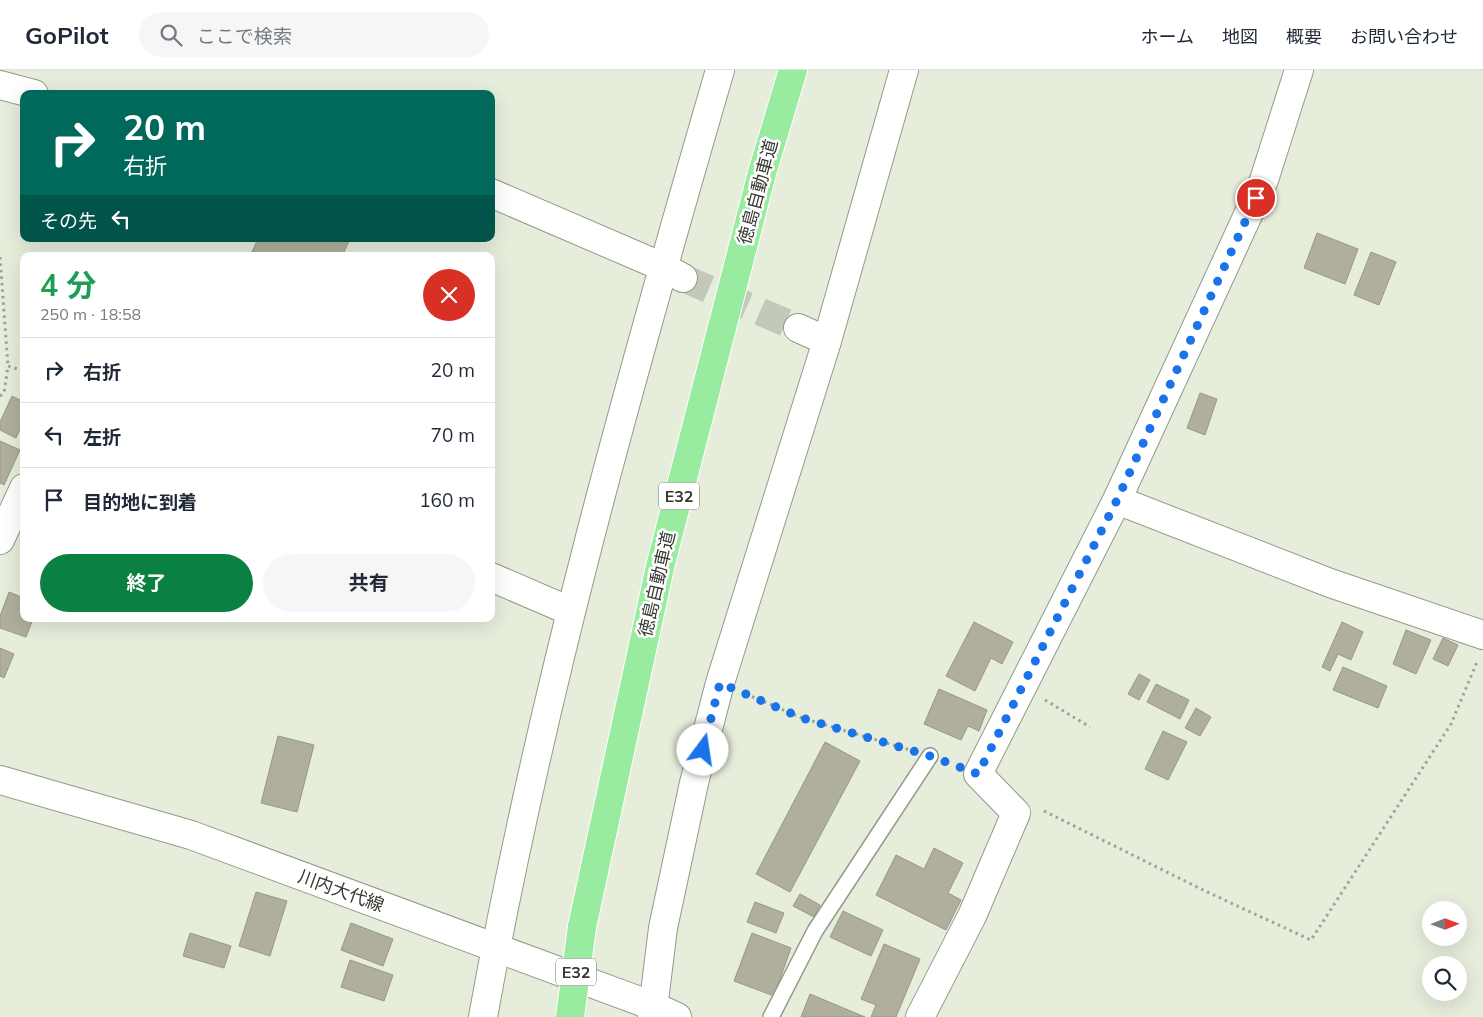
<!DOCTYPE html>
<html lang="ja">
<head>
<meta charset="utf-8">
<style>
	body { margin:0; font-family:Mulish,"Noto Sans JP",sans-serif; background:#f6f6f7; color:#1f2937; height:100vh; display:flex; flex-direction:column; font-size:19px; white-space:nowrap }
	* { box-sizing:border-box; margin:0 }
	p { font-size:16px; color:#747a83 }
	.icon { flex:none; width:28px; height:28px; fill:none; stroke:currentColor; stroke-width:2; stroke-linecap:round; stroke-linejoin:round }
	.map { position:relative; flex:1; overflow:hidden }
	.details { position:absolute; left:20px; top:182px; width:475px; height:370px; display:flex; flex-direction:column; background:#fff; border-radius:10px; box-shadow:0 5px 20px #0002 }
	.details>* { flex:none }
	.top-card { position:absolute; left:20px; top:20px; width:475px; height:152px; border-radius:10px; box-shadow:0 5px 20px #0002; background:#00695c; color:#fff; overflow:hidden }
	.needle { width:32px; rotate:89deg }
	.buttons { position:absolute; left:1422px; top:831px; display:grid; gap:10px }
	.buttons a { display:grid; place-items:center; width:45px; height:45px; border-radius:50%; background:#fff; box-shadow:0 5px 20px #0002; font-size:25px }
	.pin { position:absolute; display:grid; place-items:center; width:42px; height:42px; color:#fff; margin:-21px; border:2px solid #fff; border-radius:50%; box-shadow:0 1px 5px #0007 }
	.me { position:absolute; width:55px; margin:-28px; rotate:14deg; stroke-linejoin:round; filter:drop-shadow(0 0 4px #0008) }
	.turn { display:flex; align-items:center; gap:18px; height:105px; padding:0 20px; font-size:22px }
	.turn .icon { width:65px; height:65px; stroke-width:2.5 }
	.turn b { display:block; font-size:35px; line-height:42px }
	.then { display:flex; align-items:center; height:48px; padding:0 20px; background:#0003; gap:10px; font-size:19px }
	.round { display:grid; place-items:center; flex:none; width:52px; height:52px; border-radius:26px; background:#f6f6f7 }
	.headline { display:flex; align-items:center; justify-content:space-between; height:85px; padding:0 20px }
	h1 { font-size:30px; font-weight:700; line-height:38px; color:#1e9e55 }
	.action { display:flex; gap:10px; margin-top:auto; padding:10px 20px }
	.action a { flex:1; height:58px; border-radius:30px; background:#0b8043; color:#fff; font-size:20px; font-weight:700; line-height:58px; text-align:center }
	.action a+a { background:#f6f6f7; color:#1f2937 }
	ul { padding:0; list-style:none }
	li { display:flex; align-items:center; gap:15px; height:65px; padding:0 20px; border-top:1px solid #e0e1e3 }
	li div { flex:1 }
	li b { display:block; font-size:19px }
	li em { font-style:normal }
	header { display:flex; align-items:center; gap:30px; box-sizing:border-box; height:70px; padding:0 25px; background:#fff; border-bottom:1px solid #e0e1e3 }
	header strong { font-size:24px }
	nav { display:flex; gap:28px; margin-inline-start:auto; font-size:18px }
	.search { width:350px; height:45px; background:#f6f6f7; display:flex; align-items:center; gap:12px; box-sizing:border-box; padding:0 18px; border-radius:28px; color:#747a83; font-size:19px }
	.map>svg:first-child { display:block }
	.building { fill:#b0af9d; stroke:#999886 }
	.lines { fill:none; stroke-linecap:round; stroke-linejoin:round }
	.street-tunnel { stroke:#c3c9b9; stroke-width:28; stroke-dasharray:28 14; stroke-linecap:butt }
	.lane-casing { stroke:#939a89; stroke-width:18 }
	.street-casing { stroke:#939a89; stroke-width:30 }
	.secondary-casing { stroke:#939a89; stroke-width:30 }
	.highway-casing { stroke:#fff; stroke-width:30 }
	.path { stroke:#9ea395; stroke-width:3; stroke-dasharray:2.5 4; stroke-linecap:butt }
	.lane { stroke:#fff; stroke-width:15 }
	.street { stroke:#fff; stroke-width:28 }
	.secondary { stroke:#fff; stroke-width:28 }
	.highway { stroke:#98eb9f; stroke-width:28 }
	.highway-bridge-casing { stroke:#fff; stroke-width:30; stroke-linecap:butt }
	.highway-bridge { stroke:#98eb9f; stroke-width:28 }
	.route { stroke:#1a73e8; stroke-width:9; stroke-dasharray:0 16.2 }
	.labels { text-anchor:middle; stroke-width:5; stroke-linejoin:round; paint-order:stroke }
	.shield { fill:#fff; stroke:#737570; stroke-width:1 }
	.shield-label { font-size:16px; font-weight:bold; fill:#373a32 }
	.street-label { font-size:18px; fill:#373a32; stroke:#fff }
</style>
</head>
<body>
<header>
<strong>GoPilot</strong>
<div class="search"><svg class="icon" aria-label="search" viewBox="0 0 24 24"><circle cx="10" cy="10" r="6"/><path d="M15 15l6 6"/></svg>ここで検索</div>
<nav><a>ホーム</a><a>地図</a><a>概要</a><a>お問い合わせ</a></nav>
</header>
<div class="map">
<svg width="1483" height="947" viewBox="0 0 1483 947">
	<rect width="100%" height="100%" fill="#e6eddb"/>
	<g class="building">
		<path d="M1317,163L1358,179L1345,214L1304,198Z"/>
		<path d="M258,169H350L342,186H250Z"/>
		<path d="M1371,182L1396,192L1379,235L1354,225Z"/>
		<path d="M1200,323L1217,329L1205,365L1187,358Z"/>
		<path d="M12,326L24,332V350L16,368L0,360V352Z"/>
		<path d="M0,371L20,380L4,415L0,413Z"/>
		<path d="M9,522L24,528V549H33L26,567L0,558V546Z"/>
		<path d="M974,552L1013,572L1002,594L991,588L975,621L946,606Z"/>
		<path d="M1342,552L1363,562L1351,590L1338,584L1330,601L1322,597Z"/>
		<path d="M1406,560L1431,570L1416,604L1393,594Z"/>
		<path d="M1443,568L1458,575L1448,596L1433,589Z"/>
		<path d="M0,578L14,584L4,608L0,606Z"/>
		<path d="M1343,597L1387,616L1378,638L1333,620Z"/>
		<path d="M1139,604L1150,610L1139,630L1128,624Z"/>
		<path d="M1156,614L1189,630L1180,649L1147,632Z"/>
		<path d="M939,619L987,640L979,661L968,656L961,670L924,654Z"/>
		<path d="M1196,638L1211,647L1200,666L1185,658Z"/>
		<path d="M1163,661L1187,672L1168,710L1145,699Z"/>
		<path d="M278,666L314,675L297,742L261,733Z"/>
		<path d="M825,672L860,691L790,822L756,804Z"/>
		<path d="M934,778L963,793L948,823L961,830L946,860L876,825L896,785L924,799Z"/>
		<path d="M256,822L287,831L270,886L239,876Z"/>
		<path d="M800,824L820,835L814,847L793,836Z"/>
		<path d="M755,832L784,843L776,863L747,852Z"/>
		<path d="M843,841L883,860L871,886L830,867Z"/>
		<path d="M351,853L393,869L383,896L341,880Z"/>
		<path d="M190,863L231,876L224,898L183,886Z"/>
		<path d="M752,863L791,878L774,926L734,911Z"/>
		<path d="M884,874L920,889L896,947H871L876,935L861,929Z"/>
		<path d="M350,890L393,905L384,931L341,917Z"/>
		<path d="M810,924L865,947H801Z"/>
	</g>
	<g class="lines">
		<path class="street-tunnel" d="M683,208L798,258"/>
		<g class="lane-casing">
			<path id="lane" d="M771,947L815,861L930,686"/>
		</g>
		<g class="street-casing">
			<g id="street">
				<path d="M0,15L34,24"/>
				<path d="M491,123L663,197L683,208"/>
				<path d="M798,258L827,271"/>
				<path d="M1117,430L1330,513L1483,565"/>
				<path d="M0,470L24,418"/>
				<path d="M491,507L570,541"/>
				<path d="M483,947C541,626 629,313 720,0"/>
				<path d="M920,947L972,846L1016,743L978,704L1117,430L1264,110L1299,0"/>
			</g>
		</g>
		<g class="secondary-casing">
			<g id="secondary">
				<path d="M0,710L191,765L653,936L677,947"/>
				<path d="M652,947L663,858L694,713L720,613L827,271L904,0"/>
			</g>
		</g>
		<g class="highway-casing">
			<path id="highway" d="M582,857L660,497L762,103L793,0"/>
		</g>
		<g class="path">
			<path d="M0,187L8,296"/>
			<path d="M0,326L4,323L8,296L24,301"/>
			<path d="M746,624L802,648L910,680"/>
			<path d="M1045,630L1090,657"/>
			<path d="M1044,741L1205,821L1311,870L1451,654L1477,592"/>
		</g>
		<use href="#lane" class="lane"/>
		<use href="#street" class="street"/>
		<use href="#secondary" class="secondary"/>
		<use href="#highway" class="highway"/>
		<g class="highway-bridge-casing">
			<path id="highway-bridge" d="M570,947L582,857"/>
		</g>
		<use href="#highway-bridge" class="highway-bridge"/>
	</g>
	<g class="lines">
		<path class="route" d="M703,680L720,613L802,648L930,686L978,704L1117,430L1256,128"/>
	</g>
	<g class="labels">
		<g class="shield">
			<rect x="659" y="412.5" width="40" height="27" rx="4"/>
			<rect x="556" y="888.5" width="40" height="27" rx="4"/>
		</g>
		<g class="shield-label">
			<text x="679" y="432">E32</text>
			<text x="576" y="908">E32</text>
		</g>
		<g class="street-label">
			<text transform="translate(758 122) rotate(-75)" y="6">徳島自動車道</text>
			<text transform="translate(657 514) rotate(-77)" y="6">徳島自動車道</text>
			<text transform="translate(341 821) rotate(20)" y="6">川内大代線</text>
		</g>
	</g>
</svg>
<div class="buttons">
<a><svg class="needle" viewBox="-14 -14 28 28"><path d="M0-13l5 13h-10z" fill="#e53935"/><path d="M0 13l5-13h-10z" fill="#747a83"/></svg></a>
<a><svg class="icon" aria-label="search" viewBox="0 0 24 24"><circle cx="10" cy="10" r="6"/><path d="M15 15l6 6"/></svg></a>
</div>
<div class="pin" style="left:1256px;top:128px;background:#d93025"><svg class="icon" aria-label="arrive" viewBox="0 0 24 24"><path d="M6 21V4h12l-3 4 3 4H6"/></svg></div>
<svg class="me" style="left:703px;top:680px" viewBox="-20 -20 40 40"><circle r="19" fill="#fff"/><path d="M0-13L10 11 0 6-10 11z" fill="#1a73e8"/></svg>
<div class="top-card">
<div class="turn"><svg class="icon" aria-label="right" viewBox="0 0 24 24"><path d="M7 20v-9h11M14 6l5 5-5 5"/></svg><div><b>20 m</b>右折</div></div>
<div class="then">その先<svg class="icon" aria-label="left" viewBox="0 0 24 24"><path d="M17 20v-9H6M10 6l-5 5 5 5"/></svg></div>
</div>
<section class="details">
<div class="headline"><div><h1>4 分</h1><p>250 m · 18:58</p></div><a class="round" style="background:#d93025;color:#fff"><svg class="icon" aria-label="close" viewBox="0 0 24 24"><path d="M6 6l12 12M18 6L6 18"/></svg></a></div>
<ul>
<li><svg class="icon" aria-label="right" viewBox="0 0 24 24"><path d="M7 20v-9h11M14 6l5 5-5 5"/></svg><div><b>右折</b></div><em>20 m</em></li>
<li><svg class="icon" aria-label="left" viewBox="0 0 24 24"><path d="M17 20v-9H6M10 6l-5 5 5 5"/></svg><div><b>左折</b></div><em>70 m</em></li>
<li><svg class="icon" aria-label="arrive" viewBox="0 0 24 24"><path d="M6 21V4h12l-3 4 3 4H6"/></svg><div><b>目的地に到着</b></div><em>160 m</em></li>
</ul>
<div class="action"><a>終了</a><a>共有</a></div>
</section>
</div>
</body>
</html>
